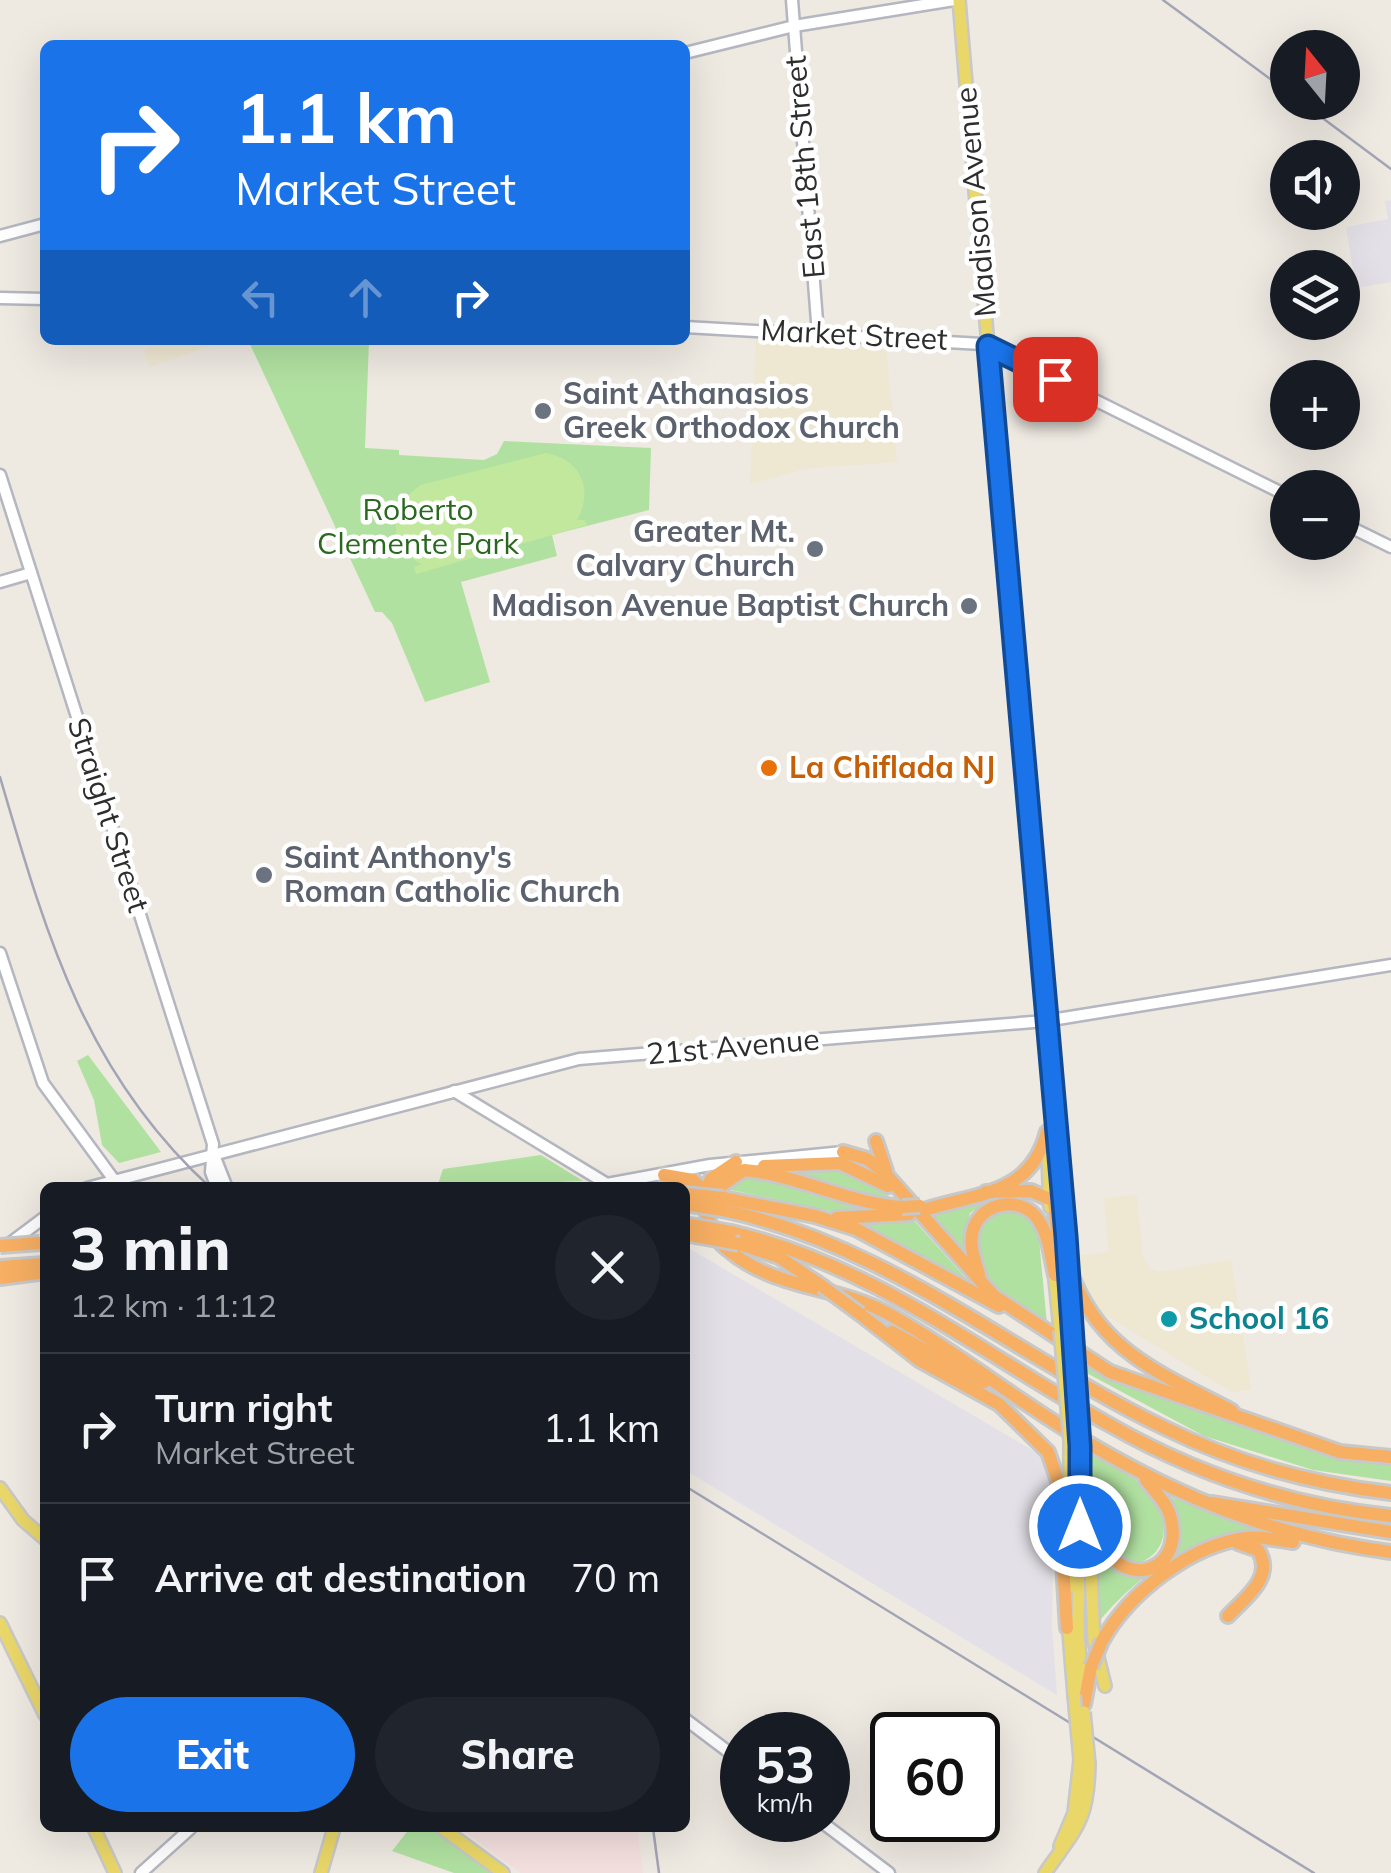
<!DOCTYPE html>
<html lang="en">
<head>
<meta charset="utf-8">
<style>
	body { margin:0; font-family:Mulish,sans-serif; background:#20242c; color:#f1f3f6; height:100vh; display:flex; flex-direction:column; font-size:38px; white-space:nowrap }
	* { box-sizing:border-box; margin:0 }
	p { font-size:32px; color:#9ea1a6 }
	.icon { flex:none; width:55px; height:55px; fill:none; stroke:currentColor; stroke-width:2; stroke-linecap:round; stroke-linejoin:round }
	.map { position:relative; flex:1; overflow:hidden }
	.panel { position:absolute; left:40px; top:1182px; width:650px; height:650px; display:flex; flex-direction:column; background:#171b24; border-radius:15px; box-shadow:0 10px 40px #0002 }
	.panel>* { flex:none }
	.top-card { position:absolute; left:40px; top:40px; width:650px; height:305px; border-radius:15px; box-shadow:0 10px 40px #0002; background:#1a73e8; color:#fff; overflow:hidden }
	.needle { width:65px; rotate:342deg }
	.controls { position:absolute; left:1270px; top:30px; display:grid; gap:20px }
	.controls a { display:grid; place-items:center; width:90px; height:90px; border-radius:50%; background:#171b24; box-shadow:0 10px 40px #0002; font-size:50px }
	.speed { position:absolute; left:720px; top:1712px; display:flex; gap:20px; font-size:50px; font-weight:700; text-align:center }
	.speed>* { display:grid; place-content:center; width:130px; height:130px; border-radius:50%; background:#171b24; box-shadow:0 10px 40px #0002; line-height:1 }
	.speed small { font-size:25px; font-weight:400 }
	.speed .limit { border:5px solid #111; border-radius:15px; background:#fff; color:#111 }
	.pin { position:absolute; display:grid; place-items:center; width:85px; height:85px; color:#fff; margin:-42px; border-radius:20px; box-shadow:0 5px 15px #0006 }
	.me { position:absolute; width:110px; margin:-55px; rotate:0deg; stroke-linejoin:round; filter:drop-shadow(0 0 8px #0008) }
	.turn { display:flex; align-items:center; gap:35px; height:210px; padding:0 30px; font-size:45px }
	.turn .icon { width:130px; height:130px; stroke-width:2.5 }
	.turn b { display:block; font-size:70px; line-height:85px }
	.lanes { display:flex; align-items:center; height:95px; padding:0 30px; background:#0003; justify-content:center; gap:50px; direction:ltr }
	.lanes .off { opacity:.35 }
	.round { display:grid; place-items:center; flex:none; width:105px; height:105px; border-radius:52px; background:#20242c }
	.headline { display:flex; align-items:center; justify-content:space-between; height:170px; padding:0 30px }
	h1 { font-size:60px; font-weight:800; line-height:75px }
	.primary-button { display:flex; gap:20px; margin-top:auto; padding:20px 30px }
	.primary-button a { flex:1; height:115px; border-radius:60px; background:#1a73e8; color:#fff; font-size:40px; font-weight:800; line-height:115px; text-align:center }
	.primary-button a+a { background:#20242c; color:#f1f3f6 }
	ul { padding:0; list-style:none }
	li { display:flex; align-items:center; gap:30px; height:150px; padding:0 30px; border-top:2px solid #363941 }
	li div { flex:1 }
	li b { display:block; font-size:38px }
	li em { font-style:normal }
	.map>svg:first-child { display:block }
	.industrial { fill:#e3e1e7 }
	.education { fill:#eee7d2 }
	.medical { fill:#f4e0df }
	.green { fill:#b1e1a1 }
	.pitch { fill:#c2e89d }
	.lines { fill:none; stroke-linecap:round; stroke-linejoin:round }
	.secondary-casing { stroke:#b4b6c0; stroke-width:15 }
	.primary-casing { stroke:#c8c8c8; stroke-width:16 }
	.highway-casing { stroke:#c8c8c8; stroke-width:18 }
	.secondary { stroke:#fff; stroke-width:10 }
	.primary { stroke:#ead769; stroke-width:11 }
	.highway { stroke:#f7af63; stroke-width:12 }
	.rail { stroke:#a3a5b6; stroke-width:2.5 }
	.primary-bridge-casing { stroke:#c8c8c8; stroke-width:16; stroke-linecap:butt }
	.highway-bridge-casing { stroke:#c8c8c8; stroke-width:18; stroke-linecap:butt }
	.primary-bridge { stroke:#ead769; stroke-width:11 }
	.highway-bridge { stroke:#f7af63; stroke-width:12 }
	.route-casing { stroke:#114b97; stroke-width:25 }
	.route { stroke:#1a73e8; stroke-width:18 }
	.worship-dot { fill:#6b7280; stroke:#fff; stroke-width:4 }
	.food-dot { fill:#e8710a; stroke:#fff; stroke-width:4 }
	.culture-dot { fill:#0f9aa8; stroke:#fff; stroke-width:4 }
	.labels { text-anchor:middle; stroke-width:9; stroke-linejoin:round; paint-order:stroke }
	.street-label { font-size:30px; fill:#2d2d2d; stroke:#fff }
	.worship-label { font-size:30px; font-weight:bold; fill:#5b616d; stroke:#fff; text-anchor:start }
	.park-label { font-size:30px; fill:#28691f; stroke:#fff }
	.food-label { font-size:30px; font-weight:bold; fill:#c56008; stroke:#fff; text-anchor:start }
	.culture-label { font-size:30px; font-weight:bold; fill:#0d838f; stroke:#fff; text-anchor:start }
</style>
</head>
<body>
<div class="map">
<svg width="1391" height="1873" viewBox="0 0 1391 1873">
	<rect width="100%" height="100%" fill="#eee9e1"/>
	<g class="industrial">
		<path d="M1391,200V282L1356,288L1346,227L1388,219L1385,201Z"/>
		<path d="M685,1246L1054,1463L1052,1628L1057,1695L685,1470Z"/>
	</g>
	<g class="education">
		<path d="M756,339L886,348L897,462L808,468L750,484Z"/>
		<path d="M154,340H211L213,345L149,367L144,350L154,346Z"/>
		<path d="M1137,1195L1142,1254L1150,1269L1161,1272L1231,1260L1251,1389L1232,1392L1097,1310L1086,1293L1076,1256L1109,1252L1104,1198Z"/>
	</g>
	<path class="medical" d="M459,1828H637L643,1873H521Z"/>
	<g class="green">
		<path d="M248,340H369L365,448L399,450V455L484,460L497,454L504,441L651,448L649,510L552,535L557,556L461,582L490,682L425,702L392,623L382,612H375Z"/>
		<path d="M88,1055L161,1152L119,1163L102,1145L94,1100L77,1061Z"/>
		<path d="M541,1155L583,1181L437,1187L443,1169Z"/>
		<path d="M844,1166L867,1176L894,1201L780,1168Z"/>
		<path d="M743,1172L878,1209L839,1213L722,1188Z"/>
		<path d="M989,1195L992,1198L970,1213L962,1250L928,1215Z"/>
		<path d="M1020,1207L1038,1229L1047,1324C999,1296 978,1285 977,1227L996,1209Z"/>
		<path d="M911,1217L971,1284L857,1222Z"/>
		<path d="M1080,1359C1179,1404 1282,1451 1391,1461V1481L1313,1470L1204,1436L1081,1370Z"/>
		<path d="M1090,1448C1231,1525 1131,1597 1105,1547C1089,1517 1091,1482 1090,1448Z"/>
		<path d="M1165,1495L1266,1533C1200,1534 1138,1572 1097,1624L1094,1546L1121,1572L1147,1571L1168,1558Z"/>
		<path d="M410,1828H430L490,1873H454L392,1851Z"/>
	</g>
	<path class="pitch" d="M546,453C581,459 594,490 577,520H585L587,525L416,574L414,567L422,564C385,547 390,505 421,485Z"/>
	<g class="lines">
		<g class="secondary-casing">
			<g id="secondary">
				<path d="M792,0L818,334"/>
				<path d="M685,53L794,26L954,0"/>
				<path d="M0,236L45,224"/>
				<path d="M0,298L45,299"/>
				<path d="M685,327L982,344L1288,496"/>
				<path d="M0,475L213,1144L211,1172L217,1188"/>
				<path d="M1342,523L1391,547"/>
				<path d="M0,582L31,573"/>
				<path d="M0,953L43,1083L114,1180"/>
				<path d="M454,1091L607,1184L710,1165L843,1152"/>
				<path d="M214,1155L227,1188"/>
				<path d="M87,1188L579,1059L1045,1021L1391,965"/>
				<path d="M9,1244L45,1217"/>
				<path d="M685,1719L742,1762"/>
				<path d="M819,1820L889,1873"/>
				<path d="M141,1873L191,1828"/>
			</g>
		</g>
		<g class="primary-casing">
			<g id="primary">
				<path d="M959,0L1071,1336"/>
				<path d="M1047,1135L1050,1207"/>
				<path d="M1054,1270L1060,1330"/>
				<path d="M1080,1447L1078,1632L1083,1697"/>
				<path d="M0,1488L23,1520L45,1539"/>
				<path d="M1089,1521L1094,1641L1105,1686"/>
				<path d="M1069,1587L1070,1441"/>
				<path d="M1068,1620L1074,1695"/>
				<path d="M0,1623L45,1715"/>
				<path d="M94,1828L115,1873"/>
				<path d="M442,1828L503,1873"/>
				<path d="M1060,1846L1074,1813L1080,1760"/>
				<path d="M321,1873L334,1828"/>
				<path d="M1045,1873C1076,1828 1088,1822 1089,1764"/>
			</g>
		</g>
		<g class="highway-casing">
			<g id="highway">
				<path d="M876,1141L886,1171"/>
				<path d="M843,1152L867,1159L883,1171L994,1296L1110,1372L1340,1452L1391,1457"/>
				<path d="M736,1162L711,1179C700,1199 707,1233 726,1248C774,1290 835,1285 887,1313C934,1339 977,1370 1021,1400C1135,1478 1254,1535 1391,1552"/>
				<path d="M764,1166L840,1163L888,1186"/>
				<path d="M664,1175L693,1180L706,1193"/>
				<path d="M986,1192L1031,1191L1054,1201L1062,1279L1069,1293"/>
				<path d="M723,1198L815,1216L856,1229L999,1306"/>
				<path d="M715,1207L719,1187L744,1170C799,1175 846,1203 902,1207"/>
				<path d="M723,1210C889,1245 1015,1356 1165,1428C1236,1463 1313,1484 1391,1493"/>
				<path d="M924,1210C978,1193 1031,1195 1047,1132"/>
				<path d="M837,1218L909,1214"/>
				<path d="M731,1232C874,1265 984,1355 1110,1425C1196,1474 1292,1506 1391,1516"/>
				<path d="M739,1244L779,1257L822,1286"/>
				<path d="M1068,1265C1096,1350 1158,1372 1232,1411"/>
				<path d="M0,1267L45,1264"/>
				<path d="M979,1274C974,1259 968,1242 974,1227C985,1200 1024,1196 1039,1221C1049,1236 1051,1258 1055,1275"/>
				<path d="M0,1278L45,1272"/>
				<path d="M860,1314L919,1360L999,1404L1048,1452L1058,1481L1067,1628"/>
				<path d="M892,1332L984,1382"/>
				<path d="M1211,1503L1391,1532"/>
				<path d="M1089,1518C1113,1598 1185,1576 1171,1519C1168,1504 1155,1492 1146,1480"/>
				<path d="M1228,1616C1246,1597 1275,1577 1258,1550L1238,1543"/>
				<path d="M1102,1641C1129,1593 1190,1545 1246,1538C1261,1536 1277,1540 1293,1542"/>
				<path d="M1084,1704L1091,1667"/>
			</g>
		</g>
		<use href="#secondary" class="secondary"/>
		<use href="#primary" class="primary"/>
		<use href="#highway" class="highway"/>
		<g class="rail">
			<path d="M1163,0L1288,92"/>
			<path d="M1301,102L1391,169"/>
			<path d="M0,777C46,934 85,1074 211,1188"/>
			<path d="M685,1486L1314,1873"/>
			<path d="M653,1828L659,1873"/>
		</g>
		<g class="primary-bridge-casing">
			<g id="primary-bridge">
				<path d="M1060,1330L1070,1441"/>
				<path d="M1071,1336L1080,1447"/>
				<path d="M1074,1695L1080,1760"/>
				<path d="M1084,1712L1089,1764"/>
			</g>
		</g>
		<g class="highway-bridge-casing">
			<g id="highway-bridge">
				<path d="M685,1194L723,1198"/>
				<path d="M685,1204L723,1210"/>
				<path d="M902,1207L920,1206"/>
				<path d="M685,1224L731,1232"/>
				<path d="M685,1234L739,1244"/>
				<path d="M0,1246L40,1243"/>
				<path d="M822,1286L860,1314"/>
				<path d="M1091,1667L1102,1641"/>
			</g>
		</g>
		<use href="#primary-bridge" class="primary-bridge"/>
		<use href="#highway-bridge" class="highway-bridge"/>
	</g>
	<g class="lines">
		<g class="route-casing">
			<path id="route" d="M1055,379L988,346L1066,1236L1080,1446V1526"/>
		</g>
		<use href="#route" class="route"/>
	</g>
	<g class="worship-dot">
		<circle cx="543" cy="411" r="10"/>
		<circle cx="815" cy="549" r="10"/>
		<circle cx="969" cy="606" r="10"/>
		<circle cx="264" cy="875" r="10"/>
	</g>
	<circle class="food-dot" cx="769" cy="768" r="10"/>
	<circle class="culture-dot" cx="1169" cy="1319" r="10"/>
	<g class="labels">
		<g class="street-label">
			<text transform="translate(805 167) rotate(-95)" y="10">East 18th Street</text>
			<text transform="translate(976 202) rotate(-95)" y="10">Madison Avenue</text>
			<text transform="translate(854 335) rotate(3)" y="10">Market Street</text>
			<text transform="translate(108 815) rotate(72)" y="10">Straight Street</text>
			<text transform="translate(733 1047) rotate(-5)" y="10">21st Avenue</text>
		</g>
		<g class="worship-label">
			<text x="563" y="404">Saint Athanasios<tspan x="563" dy="34">Greek Orthodox Church</tspan></text>
			<text x="795" y="542" text-anchor="end">Greater Mt.<tspan x="795" dy="34">Calvary Church</tspan></text>
			<text x="949" y="616" text-anchor="end">Madison Avenue Baptist Church</text>
			<text x="284" y="868">Saint Anthony's<tspan x="284" dy="34">Roman Catholic Church</tspan></text>
		</g>
		<g class="park-label">
			<text x="418" y="520">Roberto<tspan x="418" dy="34">Clemente Park</tspan></text>
		</g>
		<g class="food-label">
			<text x="789" y="778">La Chiflada NJ</text>
		</g>
		<g class="culture-label">
			<text x="1189" y="1329">School 16</text>
		</g>
	</g>
</svg>
<div class="controls">
<a><svg class="needle" viewBox="-14 -14 28 28"><path d="M0-13l5 13h-10z" fill="#e53935"/><path d="M0 13l5-13h-10z" fill="#9ea1a6"/></svg></a>
<a><svg class="icon" aria-label="sound" viewBox="0 0 24 24"><path d="M4 9h4l5-4v14l-5-4H4zM17 9q2 3 0 6"/></svg></a>
<a><svg class="icon" aria-label="layers" viewBox="0 0 24 24"><path d="M12 4l9 5-9 5-9-5zM3 14l9 5 9-5"/></svg></a>
<a>+</a>
<a>−</a>
</div>
<div class="speed"><div>53<small>km/h</small></div><div class="limit">60</div></div>
<div class="pin" style="left:1055px;top:379px;background:#d93025"><svg class="icon" aria-label="arrive" viewBox="0 0 24 24"><path d="M6 21V4h12l-3 4 3 4H6"/></svg></div>
<svg class="me" style="left:1080px;top:1526px" viewBox="-20 -20 40 40"><circle r="17" fill="#1a73e8" stroke="#fff" stroke-width="3"/><path d="M0-11L8 9 0 5-8 9z" fill="#fff"/></svg>
<div class="top-card">
<div class="turn"><svg class="icon" aria-label="right" viewBox="0 0 24 24"><path d="M7 20v-9h11M14 6l5 5-5 5"/></svg><div><b>1.1 km</b>Market Street</div></div>
<div class="lanes"><svg class="icon off" aria-label="left" viewBox="0 0 24 24"><path d="M17 20v-9H6M10 6l-5 5 5 5"/></svg><svg class="icon off" aria-label="ahead" viewBox="0 0 24 24"><path d="M12 20V5M6 11l6-6 6 6"/></svg><svg class="icon" aria-label="right" viewBox="0 0 24 24"><path d="M7 20v-9h11M14 6l5 5-5 5"/></svg></div>
</div>
<section class="panel">
<div class="headline"><div><h1>3 min</h1><p>1.2 km · 11:12</p></div><a class="round"><svg class="icon" aria-label="close" viewBox="0 0 24 24"><path d="M6 6l12 12M18 6L6 18"/></svg></a></div>
<ul>
<li><svg class="icon" aria-label="right" viewBox="0 0 24 24"><path d="M7 20v-9h11M14 6l5 5-5 5"/></svg><div><b>Turn right</b><p>Market Street</p></div><em>1.1 km</em></li>
<li><svg class="icon" aria-label="arrive" viewBox="0 0 24 24"><path d="M6 21V4h12l-3 4 3 4H6"/></svg><div><b>Arrive at destination</b></div><em>70 m</em></li>
</ul>
<div class="primary-button"><a>Exit</a><a>Share</a></div>
</section>
</div>
</body>
</html>
